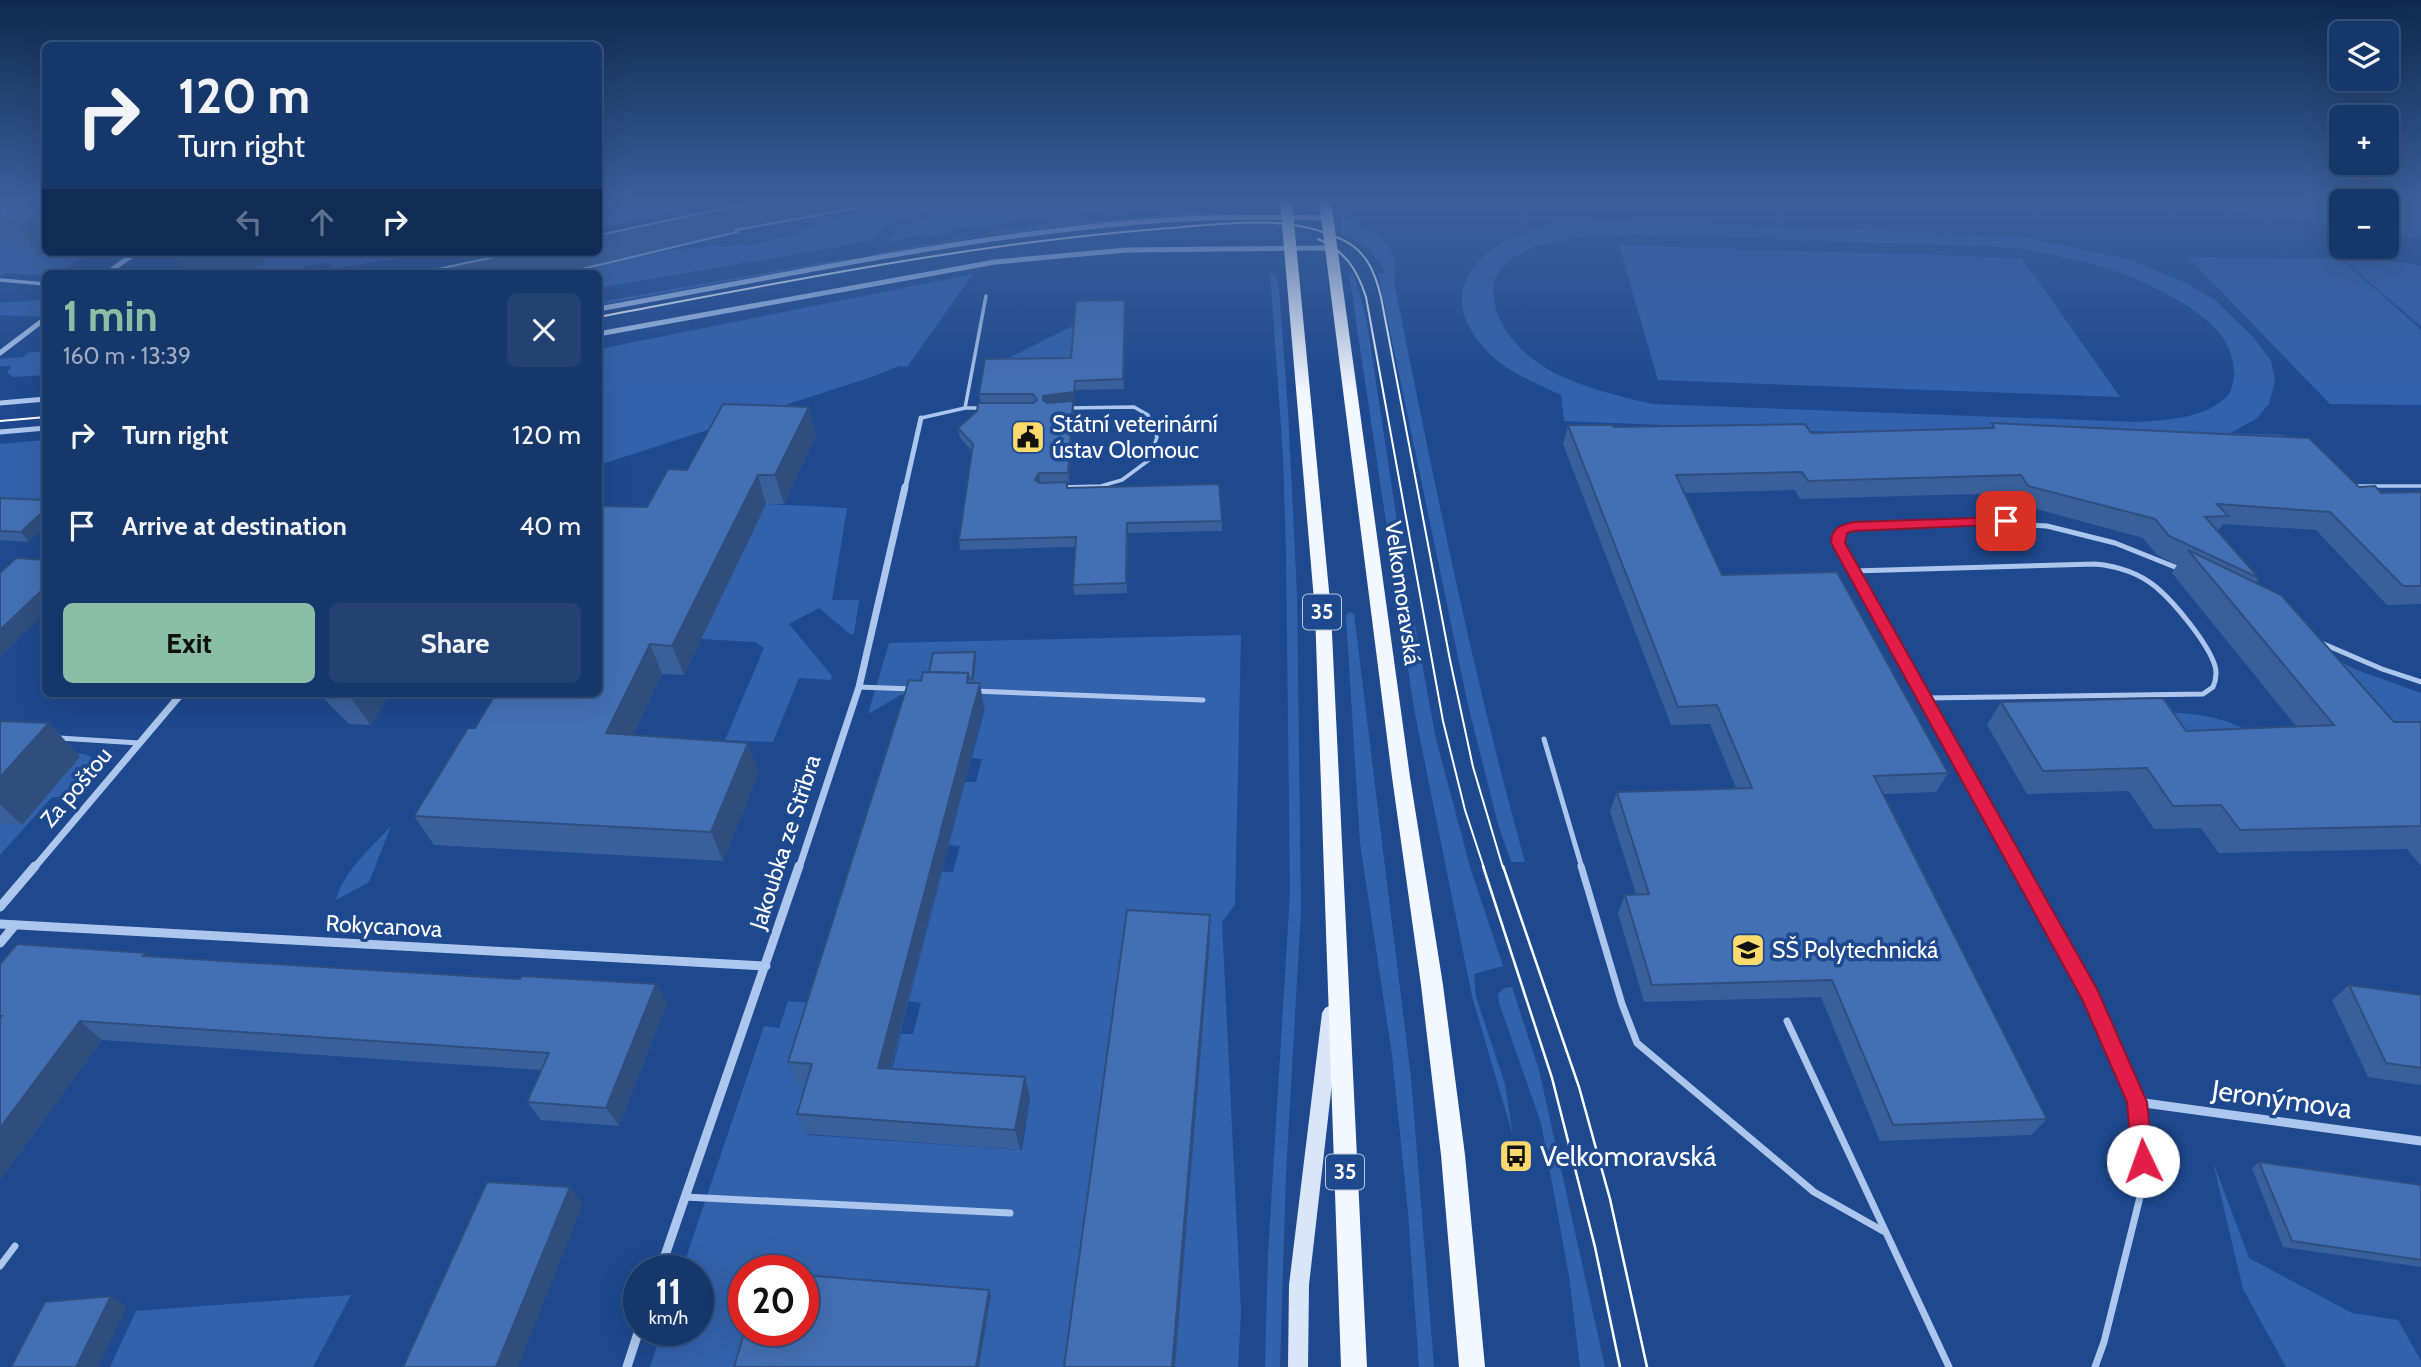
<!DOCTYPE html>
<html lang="en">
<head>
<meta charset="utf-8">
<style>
	body { margin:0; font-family:Cabin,sans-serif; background:#234272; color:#f1f3f6; height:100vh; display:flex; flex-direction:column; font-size:26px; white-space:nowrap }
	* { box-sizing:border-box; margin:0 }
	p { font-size:23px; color:#9eacc1 }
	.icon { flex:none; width:38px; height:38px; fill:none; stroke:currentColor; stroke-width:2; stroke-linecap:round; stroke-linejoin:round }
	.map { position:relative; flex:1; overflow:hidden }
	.drawer { position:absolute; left:42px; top:270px; width:560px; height:427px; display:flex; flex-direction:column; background:#16376a; border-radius:10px; box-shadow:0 7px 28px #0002,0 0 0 2px #35517e }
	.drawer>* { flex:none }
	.banner { position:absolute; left:42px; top:42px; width:560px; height:214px; border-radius:10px; box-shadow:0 7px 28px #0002,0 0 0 2px #35517e; background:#16376a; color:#f1f3f6; overflow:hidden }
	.fabs { position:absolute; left:2329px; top:21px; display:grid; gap:14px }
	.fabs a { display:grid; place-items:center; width:70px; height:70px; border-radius:10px; background:#16376a; box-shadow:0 7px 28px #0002,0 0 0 2px #35517e; font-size:35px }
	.speed { position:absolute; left:623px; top:1255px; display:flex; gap:14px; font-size:35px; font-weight:700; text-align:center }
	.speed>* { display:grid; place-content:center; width:91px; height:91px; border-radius:50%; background:#16376a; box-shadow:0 7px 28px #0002,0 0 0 2px #35517e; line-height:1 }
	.speed small { font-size:18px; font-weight:400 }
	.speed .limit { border:10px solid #d22; background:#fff; color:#111 }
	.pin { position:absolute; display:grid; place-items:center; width:60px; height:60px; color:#fff; margin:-30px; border-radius:14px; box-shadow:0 4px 10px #0006 }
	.me { position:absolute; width:77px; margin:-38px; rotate:357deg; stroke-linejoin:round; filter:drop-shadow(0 0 5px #0008) }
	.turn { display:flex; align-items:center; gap:24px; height:147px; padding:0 21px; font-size:32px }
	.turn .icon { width:91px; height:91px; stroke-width:2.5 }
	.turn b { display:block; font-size:49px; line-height:60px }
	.lanes { display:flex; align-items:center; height:66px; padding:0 21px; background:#0003; justify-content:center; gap:35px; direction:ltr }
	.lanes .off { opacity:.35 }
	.round { display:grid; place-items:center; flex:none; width:74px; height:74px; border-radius:10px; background:#234272 }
	.summary { display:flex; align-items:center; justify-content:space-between; height:119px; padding:0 21px }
	h1 { font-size:42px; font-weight:800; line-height:52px; color:#8abfa5 }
	.primary-button { display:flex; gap:14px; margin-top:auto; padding:14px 21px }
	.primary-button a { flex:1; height:80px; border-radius:10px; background:#8abfa5; color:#111; font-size:28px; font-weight:800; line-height:80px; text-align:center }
	.primary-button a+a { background:#234272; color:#f1f3f6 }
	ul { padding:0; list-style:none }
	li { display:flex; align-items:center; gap:21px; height:91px; padding:0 21px }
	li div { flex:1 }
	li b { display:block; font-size:26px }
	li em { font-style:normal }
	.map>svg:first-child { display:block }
	.green { fill:#3262ac; fill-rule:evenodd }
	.water { fill:#3c5b8d; stroke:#a0c0ee; stroke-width:2 }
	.pier { fill:#1e498e }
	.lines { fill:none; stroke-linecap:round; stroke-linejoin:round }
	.lane-far2 { stroke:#adc6ed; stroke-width:3.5 }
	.lane-far1 { stroke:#adc6ed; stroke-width:5 }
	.lane { stroke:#adc6ed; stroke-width:7 }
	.street-far2 { stroke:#adc6ed; stroke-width:5 }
	.street-far1 { stroke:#adc6ed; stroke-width:7 }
	.street { stroke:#adc6ed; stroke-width:9 }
	.secondary { fill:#d9e5f9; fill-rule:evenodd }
	.primary { fill:#f3f7ff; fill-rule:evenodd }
	.tram-far1 { stroke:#fff; stroke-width:2 }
	.tram { stroke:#fff; stroke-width:2.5 }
	.wall { fill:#3a609b }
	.shaded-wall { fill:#2f4e7e }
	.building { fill:#4370b4; stroke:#2f4e7e; stroke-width:2 }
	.route { fill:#e11d48; stroke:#92132f; stroke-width:2 }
	.labels { text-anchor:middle; stroke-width:7; stroke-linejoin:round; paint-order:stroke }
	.shield { fill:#1e498e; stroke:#bcc8dd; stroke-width:2 }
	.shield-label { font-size:21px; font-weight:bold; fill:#fff }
	.poi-label { font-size:23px; fill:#fff; stroke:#1e498e; text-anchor:start }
	.street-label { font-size:23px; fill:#fff; stroke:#1e498e }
	.near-street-label { font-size:28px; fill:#fff; stroke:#1e498e }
	.near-poi-label { font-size:28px; fill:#fff; stroke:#1e498e; text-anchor:start }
</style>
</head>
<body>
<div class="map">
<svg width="2421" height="1367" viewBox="0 0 2421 1367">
	<rect width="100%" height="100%" fill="#1e498e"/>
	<g class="green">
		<path d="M656,201H701C679,218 626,221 599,227V211Z"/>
		<path d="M896,201H977L896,220L871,239L837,247L599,288L598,273H565L649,253L717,245L725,247L742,244L744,246L798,234L797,232L870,207Z"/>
		<path d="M1007,201H1254L1237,206L1207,205L1028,219L885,242C917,211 965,211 1007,201Z"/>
		<path d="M2079,201H2421V239L2387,234V201H2342L2341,227L2217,211Z"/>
		<path d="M1340,205C1349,227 1384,230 1392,253C1396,263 1394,277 1395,287C1434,480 1472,673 1525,862H1511L1498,824L1468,705L1378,273H1384V270L1369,249L1342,234Z"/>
		<path d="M1209,212L1213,215L1058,227L987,235L872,256L871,254L1037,225Z"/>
		<path d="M1603,220L2018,236L2131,260L2184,282L2215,300L2253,337L2271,361L2275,381L2269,404L2256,419L2230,433L2285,435L2298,451L1564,421L1561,395C1535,383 1507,372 1487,351C1434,296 1472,249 1534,229C1555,222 1580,222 1603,220ZM1637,234L2020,248C2070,258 2118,267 2163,292C2197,310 2236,334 2234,376C2233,386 2231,394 2223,400C2200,419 2165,420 2136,422L1653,404C1619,397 1561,382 1534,360C1514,344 1497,324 1494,299C1484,237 1597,235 1637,234Z"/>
		<path d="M0,241L39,256L48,252H93L73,262L75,264L68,268L86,270L82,273H46L45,276L7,273L0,277Z"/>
		<path d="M1619,245L2022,258L2120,397L1658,380Z"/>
		<path d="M2339,251L2421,266V326L2338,255Z"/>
		<path d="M267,252H433L326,270L331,267L332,262L304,266L303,269L321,267L320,271L229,273L262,265Z"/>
		<path d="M2188,257L2341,259L2421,330V405L2330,404Z"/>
		<path d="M842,259L843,261L599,305V302Z"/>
		<path d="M1270,272L1276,276L1279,288L1288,410L1297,594L1301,911L1286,1173L1280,1367H1265L1268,1254L1290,893L1286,553L1283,456Z"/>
		<path d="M973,274L907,367L898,366L875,376L599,465V349Z"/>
		<path d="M1349,274H1354L1366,316L1403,561L1436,739L1470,867L1503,966L1474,974L1476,997L1505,1084L1513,1136L1472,996L1414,709Z"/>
		<path d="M41,300L39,303H45V317L0,315V303Z"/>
		<path d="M1075,325L1072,367L986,369Z"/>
		<path d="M45,351V375L14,377L7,373L11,366H0V355Z"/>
		<path d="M45,440V510L0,508V444Z"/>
		<path d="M766,504L847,508L832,600H859L854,634H850L819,608L789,624L832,676L831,680L799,678L773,742L725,740L764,648L755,642L701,639Z"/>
		<path d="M1349,612L1354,614L1411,1078L1434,1367H1419L1408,1212L1392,1055L1360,843L1346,616Z"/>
		<path d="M1241,635L1235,905L1222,922L1241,1312L1238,1367H650L662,1330H698V1270H682L764,1026L779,1028L788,1001L823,1004L799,1083L822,1085L808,1135L1022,1150L1030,1098L887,1090L901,1034H913L921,1003L909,1001L942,872H953L960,846L949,845L965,782H976L982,759L972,758L985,708L915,704L914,693L901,695L868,714L889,643ZM744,1270H803V1330H744Z"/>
		<path d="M2304,645L2357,670L2421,693V744L2372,746Z"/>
		<path d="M2137,712C2176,712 2210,712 2245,729L2168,754Z"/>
		<path d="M18,751L84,754L93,758C98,774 85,786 75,798L52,797L0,855V824Z"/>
		<path d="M391,826L369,882L336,900C343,871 372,847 391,826Z"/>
		<path d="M1512,987L1539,1070L1605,1367H1580L1569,1276L1541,1123L1499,1003L1498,994L1504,988Z"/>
		<path d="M2213,1162L2249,1258L2352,1313L2398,1320L2421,1361V1367H2286L2243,1289Z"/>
		<path d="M351,1295L313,1367H110L136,1311Z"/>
	</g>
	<path class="water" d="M758,201H896L736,230L737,232L565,273H419L518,252H598L599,235Z"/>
	<path class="pier" d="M46,321L45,339L23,357L0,359V332L10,324Z"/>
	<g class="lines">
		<g class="lane-far2">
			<path d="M0,280L46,284"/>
			<path d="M965,408L986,296"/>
			<path d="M921,418L965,408H984"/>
			<path d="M2354,486H2421"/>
			<path d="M1063,487L1101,486L1122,480L1149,460L1157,437L1148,415L1134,407L1068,408"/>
		</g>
		<g class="lane-far1">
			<path d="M1853,571L2095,564C2117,566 2139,573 2156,587C2174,602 2208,643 2215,666C2217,673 2216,680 2213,687L2203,694L1925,698"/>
			<path d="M2319,642L2382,669L2421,682"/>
			<path d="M859,687L912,689"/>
			<path d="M974,691L1203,700"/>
			<path d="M59,738L139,743"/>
			<path d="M1544,739L1582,868"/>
			<path d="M2019,868L1838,543C1839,522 1863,525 1879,524L1976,522L2047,526L2115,543L2180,569"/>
		</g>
		<g class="lane">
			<path d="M1581,866L1622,1004L1637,1043L1814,1192L1883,1231"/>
			<path d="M2018,866L2090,995L2137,1102L2142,1138L2143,1185L2104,1342L2095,1367"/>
			<path d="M1787,1021L1949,1367"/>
			<path d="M685,1197L1010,1213"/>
			<path d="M0,1266L15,1246"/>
		</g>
		<g class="street-far2">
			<path d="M107,273L137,252"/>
			<path d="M598,309C778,277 958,237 1141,222C1203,216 1264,217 1326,218"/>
			<path d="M598,334L995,262L1126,250L1330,248"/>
			<path d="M0,353L46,318"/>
			<path d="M0,403L46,399"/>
			<path d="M0,432L46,428"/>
			<path d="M905,489L921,418"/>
		</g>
		<g class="street-far1">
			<path d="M34,868L182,693"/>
			<path d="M799,868L859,687L905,487"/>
		</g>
		<g class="street">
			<path d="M0,907L35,866"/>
			<path d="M0,924L766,966"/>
			<path d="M0,943L15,925"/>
			<path d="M2137,1102L2421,1141"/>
			<path d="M660,1270L799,866"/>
			<path d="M627,1367L639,1330"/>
		</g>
		<path class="secondary" d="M1331,1005L1337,1008L1340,1013L1309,1285L1308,1367H1288L1289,1285L1322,1013L1325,1008Z"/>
		<g class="primary">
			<path d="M1280,201H1292L1331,612L1367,1367H1341L1315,612Z"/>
			<path d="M1319,201H1331L1410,777L1443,985L1465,1155L1485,1367H1459L1441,1155L1421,985L1392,777Z"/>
		</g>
		<g class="tram-far1">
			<path d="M1318,239C1345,251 1357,269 1366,297L1443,721L1465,810L1484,868"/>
			<path d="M598,317C784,282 969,244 1158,229C1217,225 1285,212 1341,239C1366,250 1375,272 1381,297L1450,660L1473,767L1503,868"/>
			<path d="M0,421L46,417"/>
		</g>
		<g class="tram">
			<path d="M1483,866L1552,1078L1595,1247L1620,1367"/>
			<path d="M1503,866L1579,1087L1610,1199L1647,1367"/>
		</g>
	</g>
	<g class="wall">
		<path d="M0,201H46L39,256L0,241Z"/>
		<path d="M1125,300L1124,389L1075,390V402H1073L1074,410L1069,483H1067L1068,488L1222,521V531L1128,533L1127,593L1074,595L1073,585L1076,547L960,550L959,540L972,451L960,438L958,428L977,411L981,403L979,394L1071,358Z"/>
		<path d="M809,407L816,436L784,504H766L684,675L662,674L633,735L759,772L723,861L434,845L414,816L475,728L647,507L687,470Z"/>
		<path d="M1992,423L2359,487L2381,493L2421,492V604L2387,605L2316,530L2223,524L2218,531L2259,578L2256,583L2394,722H2421V866L2407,849L2219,853L2201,828L2154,829L2129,791L2027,794L1987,725L2001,702L2186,731L2296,726L2172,573L2177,565L2157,555L2143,538L2018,504L2011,493L1800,499L1795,490L1684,493L1722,575L1948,773L1936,792L1883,794L2047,1119L2031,1135L1880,1141L1821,997L1644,1002L1618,913L1625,895L1636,894L1610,811L1617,792L1736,788L1710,724L1671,725L1563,444L1568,425L1811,433L1989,428Z"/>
		<path d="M0,498L29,542L0,540Z"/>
		<path d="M976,659L974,683L984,707L891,1069L1030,1097L1020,1150L807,1134L797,1114L806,1084L798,1083L788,1062L921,681L929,672Z"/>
		<path d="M318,693H391L370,725L349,724Z"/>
		<path d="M0,721L49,723L80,757L22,825L0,824Z"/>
		<path d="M150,957L520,979L656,984L667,1003L619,1126L541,1120L527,1102L541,1070L102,1040L0,1180V964Z"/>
		<path d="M2349,985L2421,995V1085L2368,1077L2332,1000Z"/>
		<path d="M2259,1162L2421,1185V1267L2283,1247L2252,1168Z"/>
	</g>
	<g class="shaded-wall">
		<path d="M46,213V252H48L39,256L18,225Z"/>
		<path d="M175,252H267L262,265L246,267L245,271L229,273H188Z"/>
		<path d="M1125,300L1126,309L1124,389L1123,379Z"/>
		<path d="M1075,381V402H1073L1074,410L1069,483L1068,473L1043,400V396Z"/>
		<path d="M809,407L816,436L784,504L775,475Z"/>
		<path d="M1039,473L1040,483L1035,480Z"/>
		<path d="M758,475L766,504L684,675L672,646Z"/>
		<path d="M46,509V526L29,542L21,532Z"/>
		<path d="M41,591L46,597V612L0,657V630Z"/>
		<path d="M650,644L662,674L620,762L606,733Z"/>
		<path d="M975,652L976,659L973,686L972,679Z"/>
		<path d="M980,683L984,707L885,1089L878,1068Z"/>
		<path d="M352,693H391L370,725L350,696Z"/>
		<path d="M49,723L80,757L22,825L0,804V777Z"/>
		<path d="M748,743L759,772L723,861L711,832Z"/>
		<path d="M1210,915V939L1175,1367H1172Z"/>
		<path d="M656,984L667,1003L619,1126L606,1108Z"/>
		<path d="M80,1021L102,1040L0,1180V1128Z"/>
		<path d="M1025,1077L1030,1097L1020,1150L1015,1130Z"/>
		<path d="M570,1187L583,1204L518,1367H496Z"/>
		<path d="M989,1290L991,1295L979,1367H976Z"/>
		<path d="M111,1296L127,1306L98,1367H76Z"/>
	</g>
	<g class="building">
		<path d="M0,201H46V213L18,225L0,218Z"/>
		<path d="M1125,300L1123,379L1075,381L1074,392L1043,396V400L1047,403L1073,401L1068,473H1039L1035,480L1040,483L1067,482V488L1219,484L1222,521L1127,523L1126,583L1073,585L1076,537L959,540L973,444L958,428L977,411L978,403H1033L1037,400L1033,394H979L985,359L1071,358L1076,301Z"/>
		<path d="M723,404L809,407L775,475H758L672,646L650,644L606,733L748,743L711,832L414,816L468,728H475L496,693H598V506L647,507L668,469L687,470Z"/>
		<path d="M1992,423L2309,438L2359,487L2375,486L2381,493L2421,492V586H2403L2330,512L2217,504L2228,516L2205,517L2259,578L2169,536L2155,519L2028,486L2021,475L1808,481L1802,472L1676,475L1722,575L1837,572L1948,773L1874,776L2047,1119L1893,1125L1832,980L1652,985L1625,895L1649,894L1617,792L1752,788L1717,705L1678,707L1568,425H1613L1614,427L1805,424L1811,433L1994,428Z"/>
		<path d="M0,498L46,500V509L21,532L0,531Z"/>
		<path d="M2188,550L2281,595L2394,722H2421V826L2240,830L2221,805L2173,806L2147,768L2043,771L2001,702L2163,698L2186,731L2334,725Z"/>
		<path d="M16,558L46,560V591H41L0,630V573Z"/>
		<path d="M975,652L972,679H969L968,673L929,672L933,653Z"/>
		<path d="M923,672L968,673L967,683H980L878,1068L1025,1077L1015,1130L797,1114L812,1064L788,1062L909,680L921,681Z"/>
		<path d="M326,693H352L350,696L328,695Z"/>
		<path d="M0,721L49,723L0,777Z"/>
		<path d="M1127,910L1210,915L1172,1367H1064Z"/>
		<path d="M17,944L146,953L143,956L520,979L522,976L656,984L606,1108L527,1102L549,1053L80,1021L0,1128V1018L2,1016H0V964Z"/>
		<path d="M2349,985L2421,995V1068L2386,1063Z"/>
		<path d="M2259,1162L2421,1185V1260L2292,1241Z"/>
		<path d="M487,1182L570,1187L496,1367H403Z"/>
		<path d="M803,1275L989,1290L976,1367H734L745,1330H803Z"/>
		<path d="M111,1296L76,1367H11L45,1302Z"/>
	</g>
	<linearGradient id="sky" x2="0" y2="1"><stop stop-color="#10284e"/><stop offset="0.51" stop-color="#3b5f9b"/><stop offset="1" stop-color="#3b5f9b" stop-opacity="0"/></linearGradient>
	<rect width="2421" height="392" fill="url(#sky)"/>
	<path class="route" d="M2006,517L2011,518V524L1854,531L1847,533L1845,543L2097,989L2147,1102L2153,1161L2150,1168L2143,1172L2135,1168L2132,1161L2127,1102L2082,999L1831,543C1831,528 1840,525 1854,522Z"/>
	<defs>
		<g id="civic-square" transform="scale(1.75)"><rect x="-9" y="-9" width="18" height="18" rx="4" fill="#fbd96c" stroke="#1e498e"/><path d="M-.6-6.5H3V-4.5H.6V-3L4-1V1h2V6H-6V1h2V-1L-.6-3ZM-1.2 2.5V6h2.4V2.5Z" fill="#111"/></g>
		<g id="school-square" transform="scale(1.75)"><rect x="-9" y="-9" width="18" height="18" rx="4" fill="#fbd96c" stroke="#1e498e"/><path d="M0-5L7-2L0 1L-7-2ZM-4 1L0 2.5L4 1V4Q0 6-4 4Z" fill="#111"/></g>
		<g id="bus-square" transform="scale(1.75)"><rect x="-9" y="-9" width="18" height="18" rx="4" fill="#fbd96c" stroke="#1e498e"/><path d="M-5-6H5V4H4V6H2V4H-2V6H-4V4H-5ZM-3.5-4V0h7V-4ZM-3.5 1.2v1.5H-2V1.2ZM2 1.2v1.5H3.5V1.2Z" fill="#111"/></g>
	</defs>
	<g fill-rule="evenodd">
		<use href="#civic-square" x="1028" y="437"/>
		<use href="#school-square" x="1748" y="950"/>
		<use href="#bus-square" x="1516" y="1156"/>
	</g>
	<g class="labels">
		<g class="shield">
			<rect x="1303" y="594.5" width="38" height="35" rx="5"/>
			<rect x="1326" y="1154.5" width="38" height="35" rx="5"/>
		</g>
		<g class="shield-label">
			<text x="1322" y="619">35</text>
			<text x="1345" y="1179">35</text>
		</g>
		<g class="poi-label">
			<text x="1052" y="432">Státní veterinární<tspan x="1052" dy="26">ústav Olomouc</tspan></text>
			<text x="1772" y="958">SŠ Polytechnická</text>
		</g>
		<g class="street-label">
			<text transform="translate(1403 593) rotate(82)" y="8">Velkomoravská</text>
			<text transform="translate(76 787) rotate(-50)" y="8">Za poštou</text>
			<text transform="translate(785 842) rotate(-72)" y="8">Jakoubka ze Stříbra</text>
			<text transform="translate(384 926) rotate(3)" y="8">Rokycanova</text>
		</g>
		<g class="near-street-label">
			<text transform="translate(2282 1099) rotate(8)" y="10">Jeronýmova</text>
		</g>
		<g class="near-poi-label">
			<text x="1540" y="1166">Velkomoravská</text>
		</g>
	</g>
</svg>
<div class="fabs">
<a><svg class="icon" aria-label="layers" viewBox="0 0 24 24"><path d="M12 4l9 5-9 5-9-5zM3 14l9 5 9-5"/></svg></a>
<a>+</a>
<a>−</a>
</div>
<div class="speed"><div>11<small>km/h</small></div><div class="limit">20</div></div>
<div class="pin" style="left:2006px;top:521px;background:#d93025"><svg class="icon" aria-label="arrive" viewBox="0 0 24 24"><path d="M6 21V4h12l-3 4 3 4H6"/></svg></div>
<svg class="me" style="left:2143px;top:1161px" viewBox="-20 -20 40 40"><circle r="19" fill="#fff"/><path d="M0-13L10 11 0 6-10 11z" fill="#e11d48"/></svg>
<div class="banner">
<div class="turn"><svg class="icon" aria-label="right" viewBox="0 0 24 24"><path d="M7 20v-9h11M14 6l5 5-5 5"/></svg><div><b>120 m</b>Turn right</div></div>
<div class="lanes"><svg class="icon off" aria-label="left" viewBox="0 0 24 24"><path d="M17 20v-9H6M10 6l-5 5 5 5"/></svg><svg class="icon off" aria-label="ahead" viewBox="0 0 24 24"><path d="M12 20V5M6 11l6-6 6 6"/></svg><svg class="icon" aria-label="right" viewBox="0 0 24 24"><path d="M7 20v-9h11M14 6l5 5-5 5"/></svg></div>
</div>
<section class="drawer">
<div class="summary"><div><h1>1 min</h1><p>160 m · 13:39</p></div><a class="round"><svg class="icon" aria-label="close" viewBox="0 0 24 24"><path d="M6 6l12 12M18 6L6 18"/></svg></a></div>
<ul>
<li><svg class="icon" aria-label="right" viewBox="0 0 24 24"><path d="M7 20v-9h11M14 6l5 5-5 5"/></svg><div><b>Turn right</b></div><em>120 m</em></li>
<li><svg class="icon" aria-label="arrive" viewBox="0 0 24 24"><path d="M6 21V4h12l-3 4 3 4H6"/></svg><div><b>Arrive at destination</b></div><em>40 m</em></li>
</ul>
<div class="primary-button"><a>Exit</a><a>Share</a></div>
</section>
</div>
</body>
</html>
